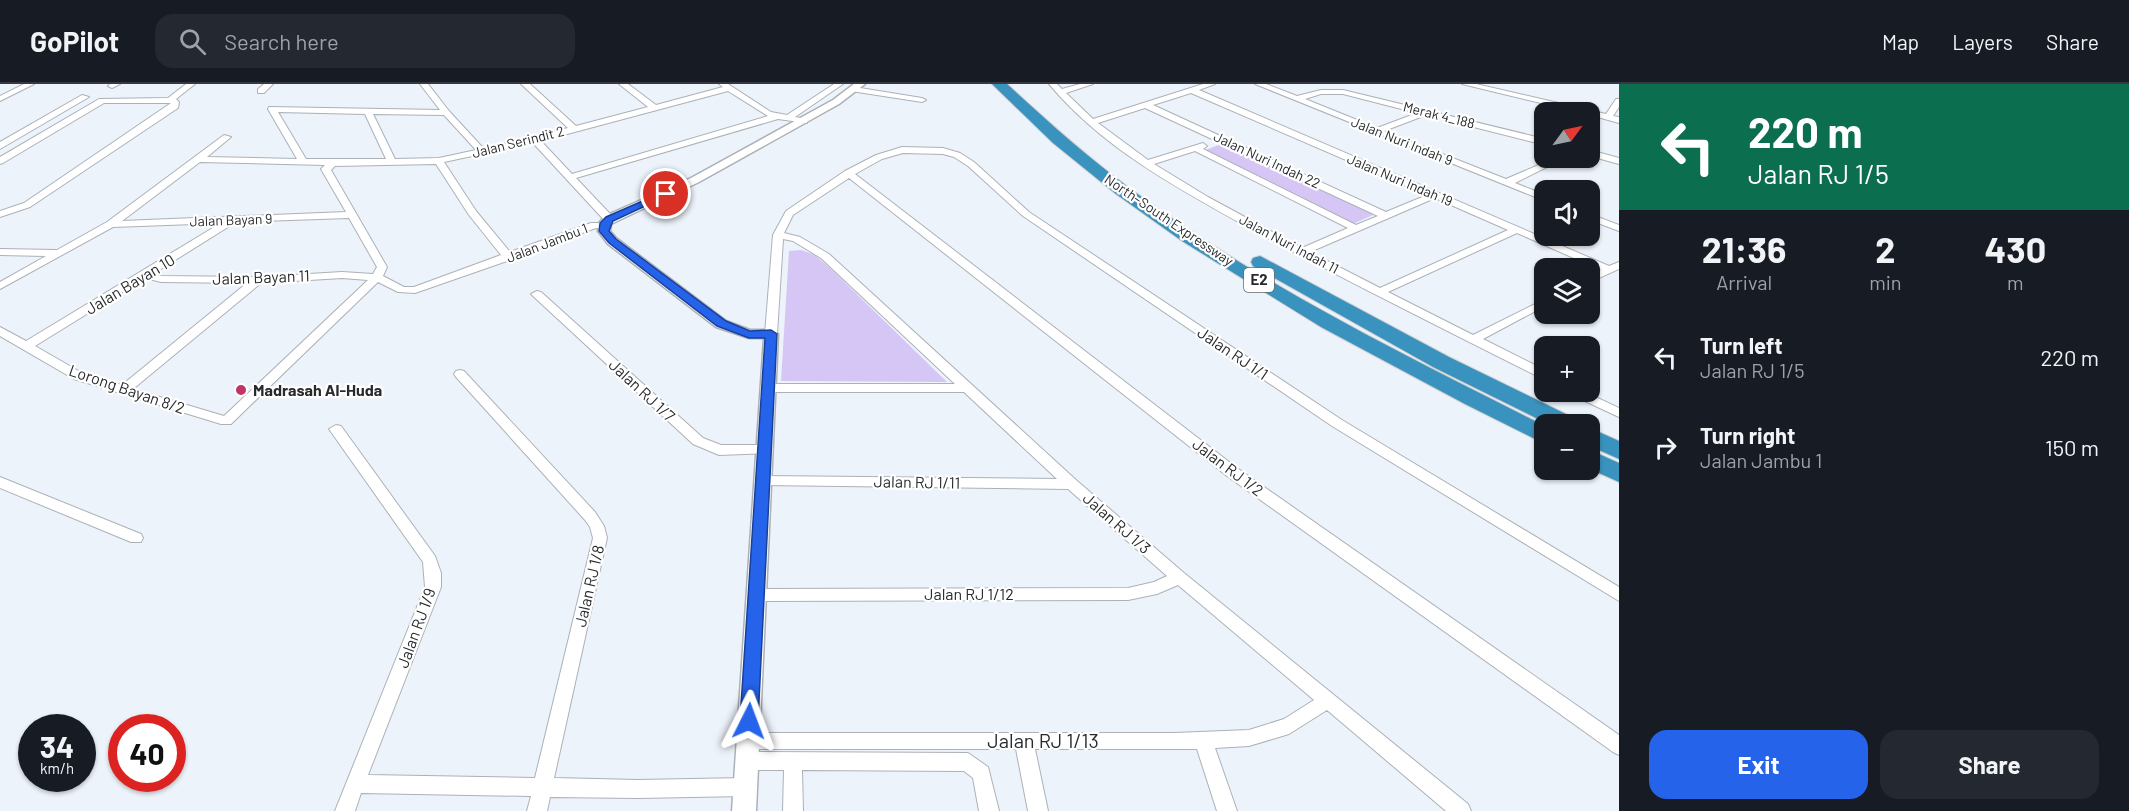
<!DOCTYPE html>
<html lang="en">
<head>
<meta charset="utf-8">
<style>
	body { margin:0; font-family:Barlow,sans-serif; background:#242831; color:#f1f3f6; height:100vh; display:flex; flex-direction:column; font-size:22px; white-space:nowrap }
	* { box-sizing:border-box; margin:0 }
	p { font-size:20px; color:#9ea1a6 }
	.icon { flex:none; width:33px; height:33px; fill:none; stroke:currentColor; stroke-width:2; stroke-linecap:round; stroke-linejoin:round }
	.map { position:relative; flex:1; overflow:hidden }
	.side { display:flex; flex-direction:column; background:#171b24; width:510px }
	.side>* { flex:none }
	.top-card { background:#0b6e4f; color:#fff; overflow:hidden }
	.needle { width:39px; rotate:57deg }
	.fabs { position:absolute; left:1534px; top:18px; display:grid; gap:12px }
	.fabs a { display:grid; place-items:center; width:66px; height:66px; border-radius:12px; background:#171b24; box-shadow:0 2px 4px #0004; font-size:30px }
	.speed { position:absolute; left:18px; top:630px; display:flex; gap:12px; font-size:30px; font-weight:700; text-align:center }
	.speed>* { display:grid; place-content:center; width:78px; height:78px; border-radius:50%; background:#171b24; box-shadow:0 2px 4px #0004; line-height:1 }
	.speed small { font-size:15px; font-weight:400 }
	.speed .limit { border:9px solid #d22; background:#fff; color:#111 }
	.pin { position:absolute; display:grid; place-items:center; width:51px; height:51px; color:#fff; margin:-26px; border:3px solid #fff; border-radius:50%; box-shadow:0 2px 6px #0007 }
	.me { position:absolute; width:66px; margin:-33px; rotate:3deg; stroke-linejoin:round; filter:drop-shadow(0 0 4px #0008) }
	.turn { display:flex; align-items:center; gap:21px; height:126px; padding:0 30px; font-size:27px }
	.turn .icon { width:78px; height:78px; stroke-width:2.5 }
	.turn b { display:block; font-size:42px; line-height:51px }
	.eta { display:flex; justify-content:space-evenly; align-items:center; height:102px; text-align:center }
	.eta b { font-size:36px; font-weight:700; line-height:42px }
	.primary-button { display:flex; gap:12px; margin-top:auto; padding:12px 30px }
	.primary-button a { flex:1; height:69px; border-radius:18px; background:#2563eb; color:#fff; font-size:24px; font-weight:700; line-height:69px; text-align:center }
	.primary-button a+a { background:#242831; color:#f1f3f6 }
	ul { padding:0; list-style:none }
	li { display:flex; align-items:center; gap:18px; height:90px; padding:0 30px }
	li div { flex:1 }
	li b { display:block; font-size:22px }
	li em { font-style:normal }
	header { display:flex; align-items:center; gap:36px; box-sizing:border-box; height:84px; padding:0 30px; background:#171b24; border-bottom:2px solid #363941 }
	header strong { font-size:28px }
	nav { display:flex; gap:33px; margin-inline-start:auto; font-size:21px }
	.search { width:420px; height:54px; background:#242831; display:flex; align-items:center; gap:15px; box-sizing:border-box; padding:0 21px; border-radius:18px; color:#9ea1a6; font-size:22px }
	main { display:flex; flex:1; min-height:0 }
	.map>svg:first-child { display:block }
	.green { fill:#d5c6f5 }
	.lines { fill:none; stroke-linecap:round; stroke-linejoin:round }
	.minor-casing { stroke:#acb1b8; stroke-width:2 }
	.tertiary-casing { stroke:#acb1b8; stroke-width:3 }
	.motorway-casing { stroke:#d0d0d1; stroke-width:2 }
	.minor { fill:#fff; fill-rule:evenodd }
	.tertiary { fill:#fff; fill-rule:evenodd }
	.motorway { fill:#3a93be; fill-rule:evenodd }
	.route { fill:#2563eb; stroke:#184099; stroke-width:1.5 }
	.poi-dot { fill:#c13465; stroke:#fff; stroke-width:2 }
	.labels { text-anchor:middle; stroke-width:4.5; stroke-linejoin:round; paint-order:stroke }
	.far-street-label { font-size:14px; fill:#282a2d; stroke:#fff }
	.shield { fill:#fff; stroke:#686a6c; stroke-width:1.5 }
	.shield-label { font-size:15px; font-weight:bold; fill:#282a2d }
	.street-label { font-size:16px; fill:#282a2d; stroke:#fff }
	.poi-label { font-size:16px; font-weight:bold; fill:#282a2d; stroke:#fff; text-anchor:start }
	.near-street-label { font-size:20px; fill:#282a2d; stroke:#fff }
</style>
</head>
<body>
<header>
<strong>GoPilot</strong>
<div class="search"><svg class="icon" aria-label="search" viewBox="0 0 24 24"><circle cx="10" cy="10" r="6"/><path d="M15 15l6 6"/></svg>Search here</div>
<nav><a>Map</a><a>Layers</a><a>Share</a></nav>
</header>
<main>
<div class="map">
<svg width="1619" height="727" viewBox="0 0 1619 727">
	<rect width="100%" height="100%" fill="#edf3fa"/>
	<g class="green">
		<path d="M1224,59L1375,130L1353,140L1203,67Z"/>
		<path d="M801,166L815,171L832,186L947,298L781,297L789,167Z"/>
	</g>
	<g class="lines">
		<g class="minor-casing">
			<g id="minor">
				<path d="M24,0H34L0,17V12Z"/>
				<path d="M110,0H120L112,4L108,2Z"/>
				<path d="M186,0H195L176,15L179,18L178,24L30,123L0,133V127L24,119L171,19H104L3,79L0,80V73L99,15L168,14Z"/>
				<path d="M264,0H273L264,9H258V5Z"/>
				<path d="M420,0H428L449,27L484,65L568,44L521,0H530L576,42L648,23L619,0H628L656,21L723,3L719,0H728L771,28L787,31L834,0H843L795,33L807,35V39L778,35L576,94L613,133L614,135L609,138L605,137L533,59L444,78L476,127L510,168L591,139H604L609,142L604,145L596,144L514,174L513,176L507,177L415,209L398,208L378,198L231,340H221L74,295L0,252V243L26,257L221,139L113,143L0,205V198L46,172L0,171V165L57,166L107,138L224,51L231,53L207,73L297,75L268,25L269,23L440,26ZM728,7L768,32L572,90L541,57ZM278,28L365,30L386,75H306ZM373,30L444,31L476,66L439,74L395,75ZM200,78L325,81L321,85L346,128L122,137ZM436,80L469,131L501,171L414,203H404L383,192L387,183L331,86L335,82ZM349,134L377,183L373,190L342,188L258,193L161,192L153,190L236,138ZM145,194L161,198L247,199L122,301L82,289L35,262ZM342,194L368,196L224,332L133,305L261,199Z"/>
				<path d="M1049,0H1057L1062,5L1080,0H1093L1066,9L1093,35L1203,0H1215L1199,6L1609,182L1619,178V185L1590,198V191L1601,186L1517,149L1388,208L1473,251L1545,215V222L1483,255L1545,286V295L1541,294C1448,247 1354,201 1262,151C1186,109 1105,67 1049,0ZM1191,9L1427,111L1386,128L1153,21ZM1145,24L1378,132L1356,141L1203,65L1207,62L1203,59L1148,76L1098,39ZM1195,67L1348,144L1302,164L1208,113L1154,80ZM1435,114L1508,146L1380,204L1310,168Z"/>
				<path d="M1255,0H1266L1297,12L1321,6H1343L1545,55V61L1426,31L1384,47L1506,95L1555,74H1565L1515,99L1545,111V117ZM1321,10H1343L1417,29L1377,44L1305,15Z"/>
				<path d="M1462,0H1476L1606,30L1616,15H1619V23L1613,32L1619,33V39L1590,31V28H1578Z"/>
				<path d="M854,3L922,14L926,16L922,18L851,7V3Z"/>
				<path d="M82,11L89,13L0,65V58Z"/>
				<path d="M902,63L943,64L960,69L974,78L1029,128L1342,336L1619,503V517L1332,342L1023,132L968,82L954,73L943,70L903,69L882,75L855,90L1237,384L1619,651V671L1613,668L1227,392L849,94L793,131L784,149L800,153L829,170L1076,396L1184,489L1468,720L1471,727H1446L1327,626L1289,650L1249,662L1215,664L1237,727H1217L1197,665H1035L1048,727H1028L1016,665H748L742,663L739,657L742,651L748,649H1174L1249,646L1284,635L1314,616L1178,501L1157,510L1128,516L755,517L749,516L747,511L749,506L755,505L1128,504L1154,498L1167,492L1068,405L757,401L755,397L757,393L762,392L1057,395L964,308H767L761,304L767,300H955L821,174L793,157L783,155L777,250L771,254L765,250L773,151L786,127L845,87L876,71Z"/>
				<path d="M1590,66L1619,74V80L1590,72Z"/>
				<path d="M1590,130L1619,141V147L1590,136Z"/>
				<path d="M537,207L541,208L703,354L721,361H763L770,366L768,369L719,371L693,360L533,212L531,210Z"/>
				<path d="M460,286L464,287L595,428L604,442L607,454L554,694L638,696L745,694L752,697L754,703L752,709L745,712L638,714L550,713L547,727H527L531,712L361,709L355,727H335L425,503L423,478L329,345L336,341L341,342L435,472L441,489V503L368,691L535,694L593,454L590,443L585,436L456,293L454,290L456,287Z"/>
				<path d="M1570,308H1585L1619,324V333L1572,311Z"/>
				<path d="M0,393L141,450L143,454L141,458H131L0,404Z"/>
				<path d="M747,668L968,669L988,683L999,727H979L973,694L964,687L802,686L803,727H783L784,686H747L740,683L738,677L740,671Z"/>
			</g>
		</g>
		<g class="tertiary-casing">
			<path id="tertiary" d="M854,0H865L839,20L699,98L611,140L610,147L616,154L726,237L750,246H771L778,250L756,727H732L764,254H749L716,243L608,160L598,147L599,139L605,132L691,94L833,16Z"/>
		</g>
		<g class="motorway-casing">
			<g id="motorway">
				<path d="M992,0H1007C1046,36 1085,71 1128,103C1257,199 1402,270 1545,342V360L1465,320L1321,243L1182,157L1116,110L1053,59Z"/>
				<path d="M1260,172L1449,273L1574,334L1578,340H1548L1433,283L1253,182L1251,178L1253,174Z"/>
				<path d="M1590,344L1619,357V375L1590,362Z"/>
				<path d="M1590,366L1619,379V398L1590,385Z"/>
			</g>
		</g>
		<use href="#minor" class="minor"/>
		<use href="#tertiary" class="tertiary"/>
		<use href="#motorway" class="motorway"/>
	</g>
	<path class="route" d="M663,108L671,110L613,137L609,147L616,155L726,237L750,247L771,246L777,250L758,637L755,643L749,646L742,643L740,637L765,254H749L717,242L609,159L599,147L600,139L606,133Z"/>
	<circle class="poi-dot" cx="241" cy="306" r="6"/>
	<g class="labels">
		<g class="far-street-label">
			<text transform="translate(1439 31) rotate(14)" y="5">Merak 4_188</text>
			<text transform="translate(1402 57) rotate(22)" y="5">Jalan Nuri Indah 9</text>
			<text transform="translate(518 58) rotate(-14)" y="5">Jalan Serindit 2</text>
			<text transform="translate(1267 76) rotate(25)" y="5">Jalan Nuri Indah 22</text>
			<text transform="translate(1400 96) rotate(23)" y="5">Jalan Nuri Indah 19</text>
			<text transform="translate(231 136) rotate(-2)" y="5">Jalan Bayan 9</text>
			<text transform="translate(1169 136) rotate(34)" y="5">North–South Expressway</text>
			<text transform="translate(547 159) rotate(-21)" y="5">Jalan Jambu 1</text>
			<text transform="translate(1289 160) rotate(28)" y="5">Jalan Nuri Indah 11</text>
		</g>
		<rect class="shield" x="1244" y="184" width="30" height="24" rx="4.5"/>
		<g class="shield-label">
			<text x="1259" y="201">E2</text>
		</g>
		<g class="street-label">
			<text transform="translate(261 193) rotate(-2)" y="6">Jalan Bayan 11</text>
			<text transform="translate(130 200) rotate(-31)" y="6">Jalan Bayan 10</text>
			<text transform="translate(1233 269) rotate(34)" y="6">Jalan RJ 1/1</text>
			<text transform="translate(127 305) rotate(19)" y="6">Lorong Bayan 8/2</text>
			<text transform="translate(642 306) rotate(43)" y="6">Jalan RJ 1/7</text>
			<text transform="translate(1228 383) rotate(37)" y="6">Jalan RJ 1/2</text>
			<text transform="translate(917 398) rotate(1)" y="6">Jalan RJ 1/11</text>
			<text transform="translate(1117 439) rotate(41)" y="6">Jalan RJ 1/3</text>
			<text transform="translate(589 502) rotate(-77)" y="6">Jalan RJ 1/8</text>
			<text x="969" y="516">Jalan RJ 1/12</text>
			<text transform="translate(416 544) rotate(-70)" y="6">Jalan RJ 1/9</text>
		</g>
		<g class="poi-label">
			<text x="253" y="312">Madrasah Al-Huda</text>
		</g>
		<g class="near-street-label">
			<text x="1043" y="664">Jalan RJ 1/13</text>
		</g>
	</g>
</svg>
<div class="fabs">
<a><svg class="needle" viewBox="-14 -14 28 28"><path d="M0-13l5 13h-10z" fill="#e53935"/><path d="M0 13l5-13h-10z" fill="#9ea1a6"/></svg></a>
<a><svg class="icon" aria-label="sound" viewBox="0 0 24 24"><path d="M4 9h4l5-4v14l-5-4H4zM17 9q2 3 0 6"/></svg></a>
<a><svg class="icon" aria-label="layers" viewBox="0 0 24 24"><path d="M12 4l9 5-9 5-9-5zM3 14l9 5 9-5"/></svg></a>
<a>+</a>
<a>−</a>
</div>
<div class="speed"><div>34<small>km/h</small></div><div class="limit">40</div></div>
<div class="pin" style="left:666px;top:110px;background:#d93025"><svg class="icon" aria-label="arrive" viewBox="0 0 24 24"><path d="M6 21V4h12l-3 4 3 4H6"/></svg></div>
<svg class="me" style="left:749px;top:637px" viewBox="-20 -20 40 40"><path d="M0-17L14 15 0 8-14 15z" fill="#2563eb" stroke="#fff" stroke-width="4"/></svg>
</div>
<section class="side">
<div class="top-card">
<div class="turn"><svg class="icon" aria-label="left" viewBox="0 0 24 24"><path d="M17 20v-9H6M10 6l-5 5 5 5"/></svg><div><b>220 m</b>Jalan RJ 1/5</div></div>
</div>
<div class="eta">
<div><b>21:36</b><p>Arrival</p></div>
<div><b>2</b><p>min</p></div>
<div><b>430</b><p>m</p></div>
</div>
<ul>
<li><svg class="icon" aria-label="left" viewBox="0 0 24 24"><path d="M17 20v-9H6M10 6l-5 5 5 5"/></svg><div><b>Turn left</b><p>Jalan RJ 1/5</p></div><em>220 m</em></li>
<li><svg class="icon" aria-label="right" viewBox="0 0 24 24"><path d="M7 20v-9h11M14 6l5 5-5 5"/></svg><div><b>Turn right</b><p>Jalan Jambu 1</p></div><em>150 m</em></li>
</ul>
<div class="primary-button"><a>Exit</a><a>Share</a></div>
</section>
</main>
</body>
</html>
